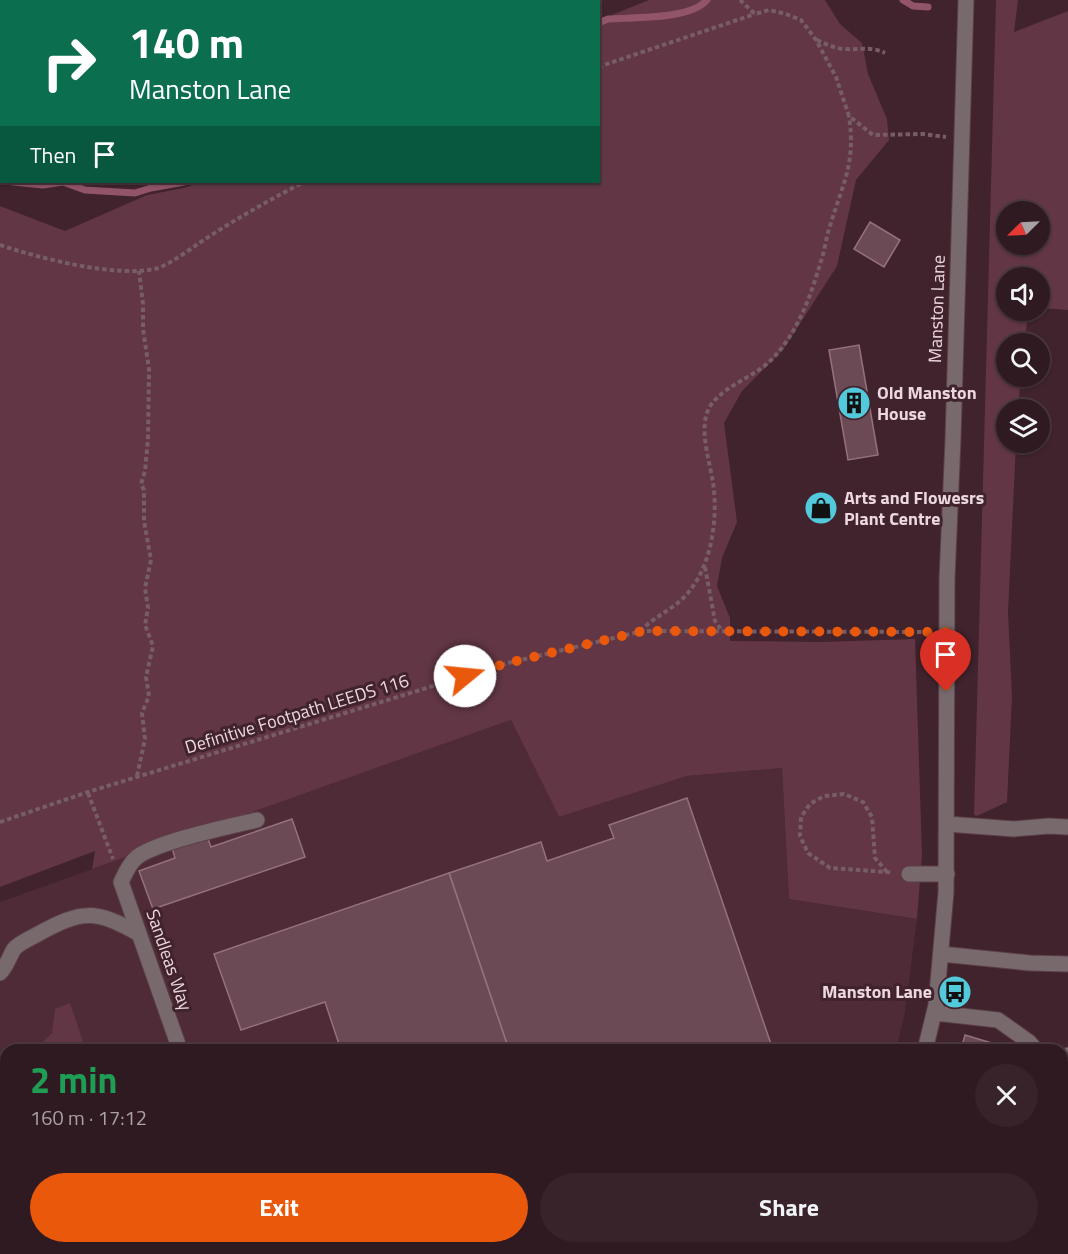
<!DOCTYPE html>
<html lang="en">
<head>
<meta charset="utf-8">
<style>
	body { margin:0; font-family:"Titillium Web",sans-serif; background:#38232a; color:#f1f3f6; height:100vh; display:flex; flex-direction:column; font-size:22px; white-space:nowrap }
	* { box-sizing:border-box; margin:0 }
	p { font-size:20px; color:#a8a1a5 }
	.icon { flex:none; width:33px; height:33px; fill:none; stroke:currentColor; stroke-width:2; stroke-linecap:round; stroke-linejoin:round }
	.map { position:relative; flex:1; overflow:hidden }
	.details { position:absolute; left:0px; top:1044px; width:1068px; height:210px; display:flex; flex-direction:column; background:#301a21; border-radius:18px 18px 0 0; box-shadow:0 2px 4px #0004,0 0 0 2px #4b383f }
	.details>* { flex:none }
	.banner { position:absolute; left:0px; top:0px; width:600px; height:183px; box-shadow:0 2px 4px #0004,0 0 0 2px #4b383f; background:#0b6e4f; color:#fff; overflow:hidden }
	.needle { width:39px; rotate:246deg }
	.fabs { position:absolute; left:996px; top:201px; display:grid; gap:12px }
	.fabs a { display:grid; place-items:center; width:54px; height:54px; border-radius:50%; background:#301a21; box-shadow:0 2px 4px #0004,0 0 0 2px #4b383f; font-size:30px }
	.pin { position:absolute; display:grid; place-items:center; width:51px; height:51px; color:#fff; margin:-62px -26px; border-radius:50% 50% 50% 0; rotate:-45deg; box-shadow:0 0 6px #0007 }
	.pin .icon { rotate:45deg }
	.me { position:absolute; width:66px; margin:-33px; rotate:73deg; stroke-linejoin:round; filter:drop-shadow(0 0 4px #0008) }
	.turn { display:flex; align-items:center; gap:21px; height:126px; padding:0 30px; font-size:27px }
	.turn .icon { width:78px; height:78px; stroke-width:2.5 }
	.turn b { display:block; font-size:42px; line-height:51px }
	.then { display:flex; align-items:center; height:57px; padding:0 30px; background:#0003; gap:12px; font-size:22px }
	.round { display:grid; place-items:center; flex:none; width:63px; height:63px; border-radius:32px; background:#38232a }
	.head { display:flex; align-items:center; justify-content:space-between; height:102px; padding:0 30px }
	h1 { font-size:36px; font-weight:700; line-height:45px; color:#1e9e55 }
	.button { display:flex; gap:12px; margin-top:auto; padding:12px 30px }
	.button a { flex:1; height:69px; border-radius:36px; background:#ea580c; color:#fff; font-size:24px; font-weight:700; line-height:69px; text-align:center }
	.button a+a { background:#38232a; color:#f1f3f6 }
	.map>svg:first-child { display:block }
	.built { fill:#4e2b36 }
	.green { fill:#623645; fill-rule:evenodd }
	.lines { fill:none; stroke-linecap:round; stroke-linejoin:round }
	.stream { stroke:#915469; stroke-width:7 }
	.building { fill:#6b4a55; stroke:#94717c; stroke-width:1.5 }
	.minor-casing { stroke:#5c4048; stroke-width:17 }
	.path { stroke:#775d65; stroke-width:4; stroke-dasharray:4.5 3; stroke-linecap:butt }
	.minor { stroke:#78696d; stroke-width:15 }
	.route { stroke:#ea580c; stroke-width:10; stroke-dasharray:0 18 }
	.labels { text-anchor:middle; stroke-width:6; stroke-linejoin:round; paint-order:stroke }
	.street-label { font-size:18px; fill:#ecd8de; stroke:#40232c }
	.poi-label { font-size:18px; font-weight:bold; fill:#ecd8de; stroke:#40232c; text-anchor:start }
</style>
</head>
<body>
<div class="map">
<svg width="1068" height="1254" viewBox="0 0 1068 1254">
	<rect width="100%" height="100%" fill="#40232c"/>
	<path class="built" d="M511,720L559,817L687,776L782,768L789,899L917,919L905,1012L896,1050H6V1248H837L836,1254H0V902Z"/>
	<g class="green">
		<path d="M649,0H825L840,24L862,43L868,74L887,119L889,140L856,180L837,266L783,350L742,391L724,423L737,522L722,558L717,586L730,618V641L821,642L915,639L922,855L917,919L789,899L782,768L687,776L559,817L511,720L92,869L95,851L0,887V206L65,231L147,195L184,188L200,182H598L599,20Z"/>
		<path d="M996,0H1018L1014,32L1068,11V310L1040,308V278H1006V310L1028,311L1025,343L1006,344V376L1021,377L1018,409L1006,410V442L1016,443L1008,612L1012,697L1007,802L977,816L974,815ZM1006,212H1040V244H1006Z"/>
		<path d="M70,1003L86,1050H34L52,1033L55,1009Z"/>
		<path d="M6,1061V1135L0,1138V1063Z"/>
		<path d="M1062,1223L1068,1225V1254H891L893,1248H1062Z"/>
	</g>
	<g class="lines">
		<g class="stream">
			<path d="M903,0L913,6L928,7"/>
			<path d="M598,23L608,19C633,17 690,20 707,0"/>
			<path d="M0,178L2,179"/>
			<path d="M13,182L43,185L63,182L85,190L135,193L151,188L184,182"/>
		</g>
	</g>
	<g class="building">
		<path d="M870,222L900,240L884,267L854,249Z"/>
		<path d="M859,345L878,455L848,460L829,350Z"/>
		<path d="M687,798L773,1050H509L449,873L541,842L547,861L614,838L609,825Z"/>
		<path d="M292,819L305,857L153,909L139,871L175,858L172,848L207,836L211,847Z"/>
		<path d="M449,873L509,1050H341L325,1002L241,1030L214,954Z"/>
		<path d="M965,1035L1015,1050H961Z"/>
		<path d="M6,1135V1248H176L179,1254H0V1138Z"/>
		<path d="M311,1248H577L579,1254H313Z"/>
		<path d="M577,1248H749L731,1254H579Z"/>
	</g>
	<g class="lines">
		<g class="minor-casing">
			<g id="minor">
				<path d="M947,824L1014,829L1049,826L1068,827"/>
				<path d="M909,874H947"/>
				<path d="M941,954L1030,963L1068,964"/>
				<path d="M0,973C7,966 9,957 14,949C19,943 31,938 38,934C82,910 95,909 139,934"/>
				<path d="M935,1013L998,1020L1029,1042L1036,1050"/>
				<path d="M180,1050L121,882C125,874 129,864 136,858C154,842 231,826 257,820"/>
				<path d="M925,1050L936,1005L946,892L947,579L953,439L966,0"/>
				<path d="M1062,1067L1068,1055"/>
				<path d="M252,1248L254,1254"/>
				<path d="M800,1254L802,1248"/>
				<path d="M870,1254L871,1248"/>
			</g>
		</g>
		<g class="path">
			<path d="M740,0L755,14L769,10L786,14L801,20L816,40L836,77L849,116L873,135L923,134L946,137"/>
			<path d="M556,2L559,0"/>
			<path d="M817,40C826,44 835,49 846,49C860,50 871,46 885,53"/>
			<path d="M598,67L755,14"/>
			<path d="M0,139H2"/>
			<path d="M0,245C39,258 119,279 158,268C173,263 198,243 213,234C243,215 273,198 304,182"/>
			<path d="M705,567L715,621L722,631"/>
			<path d="M640,631C652,619 667,612 680,601C710,575 719,522 713,483C710,463 701,436 706,416C713,388 754,379 773,358C798,332 811,295 821,261C825,250 826,237 830,226C843,182 856,164 849,116"/>
			<path d="M137,776L145,739L142,713L149,696L146,677L153,646L145,625L148,608L145,588L151,560L144,521V490L141,484L145,471L148,439L149,369L143,329V304L139,271"/>
			<path d="M88,793L113,859"/>
			<path d="M0,822L88,792L508,663L643,631L930,632"/>
			<path d="M887,872L875,858L872,817L863,802L844,794L824,796L810,804L801,817L800,836L808,853L830,868L887,872L893,873"/>
		</g>
		<use href="#minor" class="minor"/>
	</g>
	<g class="lines">
		<path class="route" d="M465,676L508,663L643,631L946,632V691"/>
	</g>
	<defs>
		<g id="building-disc" transform="scale(1.725)"><circle r="9.5" fill="#53cadc" stroke="#40232c"/><path d="M-4-6H4V6H1V3H-1V6H-4ZM-2.5-4.3h1.7v1.8h-1.7ZM.8-4.3h1.7v1.8H.8ZM-2.5-1h1.7V.8h-1.7ZM.8-1h1.7V.8H.8Z" fill="#111"/></g>
		<g id="shop-disc" transform="scale(1.725)"><circle r="9.5" fill="#53cadc" stroke="#40232c"/><path d="M-5-2.5h2.3a2.7 3.5 0 0 1 5.4 0H5L5.5 6h-11ZM-1.5-2.5h3a1.5 2.3 0 0 0-3 0Z" fill="#111"/></g>
		<g id="bus-disc" transform="scale(1.725)"><circle r="9.5" fill="#53cadc" stroke="#40232c"/><path d="M-5-6H5V4H4V6H2V4H-2V6H-4V4H-5ZM-3.5-4V0h7V-4ZM-3.5 1.2v1.5H-2V1.2ZM2 1.2v1.5H3.5V1.2Z" fill="#111"/></g>
	</defs>
	<g fill-rule="evenodd">
		<use href="#building-disc" x="854" y="403"/>
		<use href="#shop-disc" x="821" y="508"/>
		<use href="#bus-disc" x="955" y="992"/>
	</g>
	<g class="labels">
		<g class="street-label">
			<text transform="translate(937 309) rotate(-88)" y="6">Manston Lane</text>
			<text transform="translate(297 714) rotate(-17)" y="6">Definitive Footpath LEEDS 116</text>
			<text transform="translate(169 960) rotate(71)" y="6">Sandleas Way</text>
		</g>
		<g class="poi-label">
			<text x="877" y="399">Old Manston<tspan x="877" dy="21">House</tspan></text>
			<text x="844" y="504">Arts and Flowesrs<tspan x="844" dy="21">Plant Centre</tspan></text>
			<text x="932" y="998" text-anchor="end">Manston Lane</text>
		</g>
	</g>
</svg>
<div class="fabs">
<a><svg class="needle" viewBox="-14 -14 28 28"><path d="M0-13l5 13h-10z" fill="#e53935"/><path d="M0 13l5-13h-10z" fill="#a8a1a5"/></svg></a>
<a><svg class="icon" aria-label="sound" viewBox="0 0 24 24"><path d="M4 9h4l5-4v14l-5-4H4zM17 9q2 3 0 6"/></svg></a>
<a><svg class="icon" aria-label="search" viewBox="0 0 24 24"><circle cx="10" cy="10" r="6"/><path d="M15 15l6 6"/></svg></a>
<a><svg class="icon" aria-label="layers" viewBox="0 0 24 24"><path d="M12 4l9 5-9 5-9-5zM3 14l9 5 9-5"/></svg></a>
</div>
<div class="pin" style="left:946px;top:691px;background:#d93025"><svg class="icon" aria-label="arrive" viewBox="0 0 24 24"><path d="M6 21V4h12l-3 4 3 4H6"/></svg></div>
<svg class="me" style="left:465px;top:676px" viewBox="-20 -20 40 40"><circle r="19" fill="#fff"/><path d="M0-13L10 11 0 6-10 11z" fill="#ea580c"/></svg>
<div class="banner">
<div class="turn"><svg class="icon" aria-label="right" viewBox="0 0 24 24"><path d="M7 20v-9h11M14 6l5 5-5 5"/></svg><div><b>140 m</b>Manston Lane</div></div>
<div class="then">Then<svg class="icon" aria-label="arrive" viewBox="0 0 24 24"><path d="M6 21V4h12l-3 4 3 4H6"/></svg></div>
</div>
<section class="details">
<div class="head"><div><h1>2 min</h1><p>160 m · 17:12</p></div><a class="round"><svg class="icon" aria-label="close" viewBox="0 0 24 24"><path d="M6 6l12 12M18 6L6 18"/></svg></a></div>
<div class="button"><a>Exit</a><a>Share</a></div>
</section>
</div>
</body>
</html>
